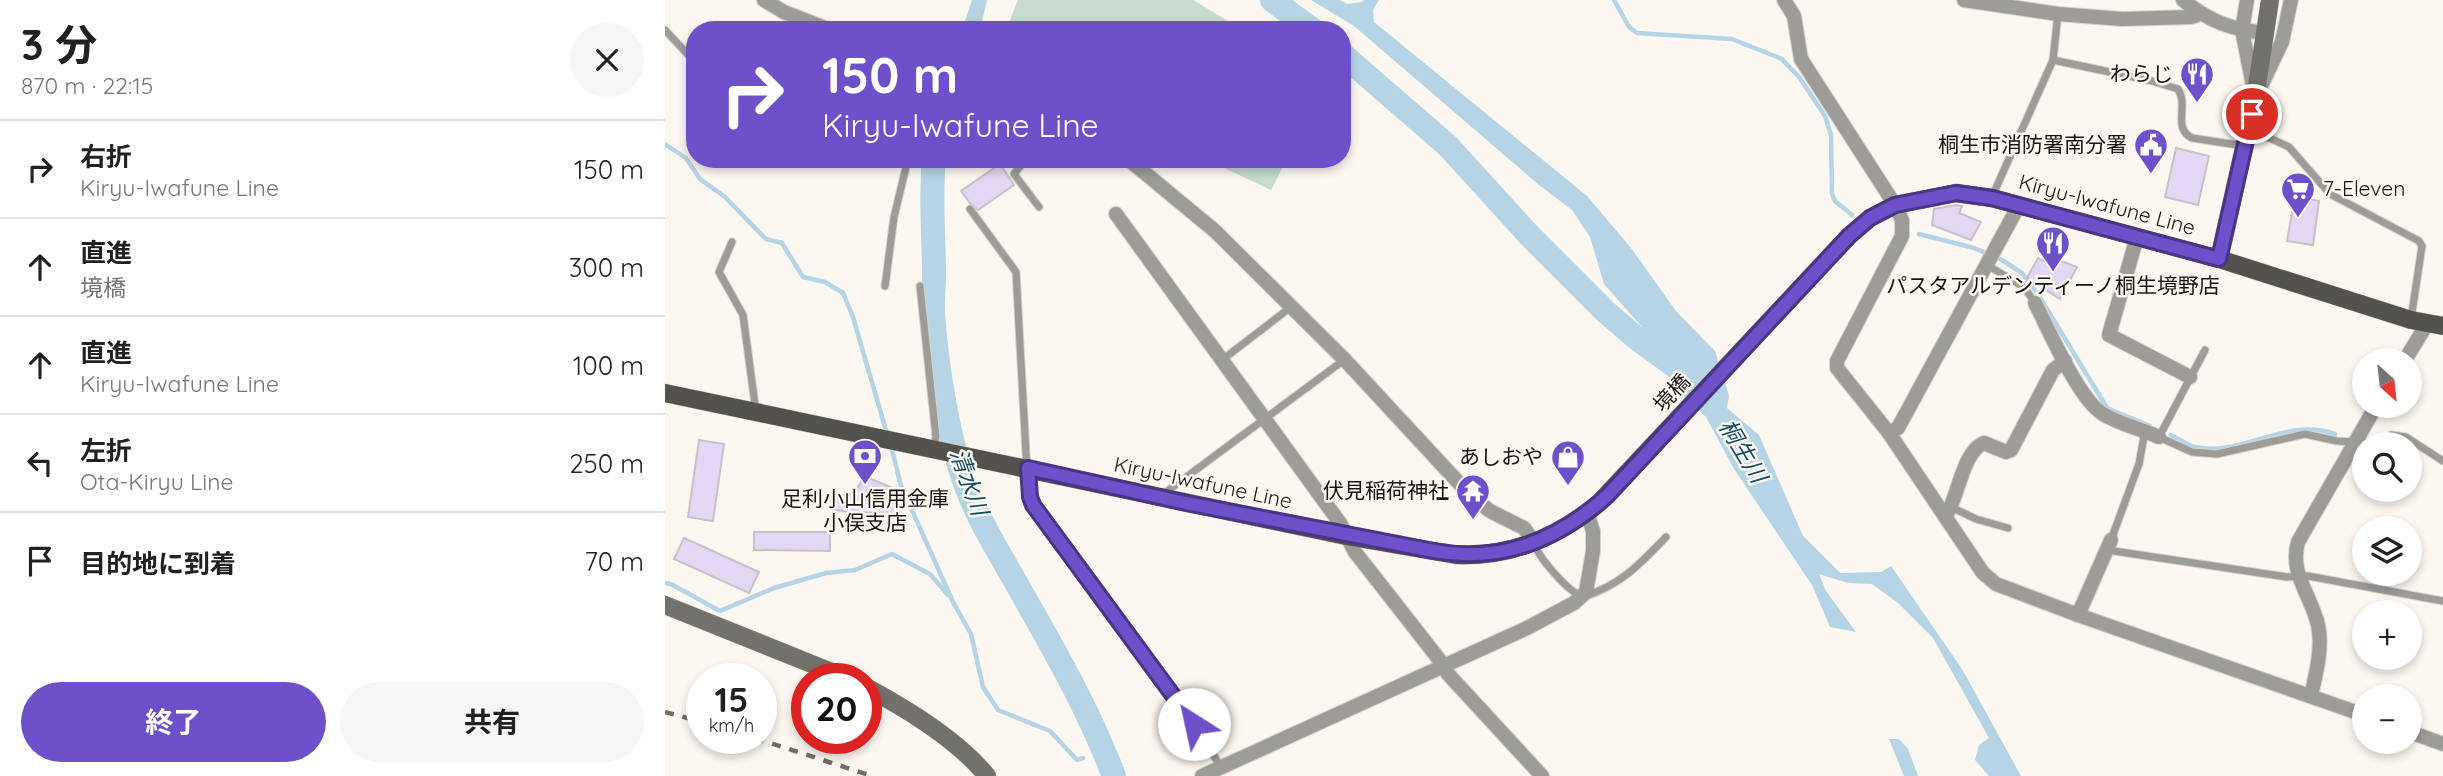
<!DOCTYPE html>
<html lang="ja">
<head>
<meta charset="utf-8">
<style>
	body { margin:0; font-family:Quicksand,"Noto Sans JP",sans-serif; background:#f6f6f6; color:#202124; height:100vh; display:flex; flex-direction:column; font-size:26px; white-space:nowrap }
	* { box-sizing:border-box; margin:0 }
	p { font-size:23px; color:#757577 }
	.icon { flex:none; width:38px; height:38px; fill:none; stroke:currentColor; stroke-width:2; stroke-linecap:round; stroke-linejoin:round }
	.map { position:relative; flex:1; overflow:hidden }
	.drawer { display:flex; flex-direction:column; background:#fff; width:665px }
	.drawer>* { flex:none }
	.top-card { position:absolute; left:21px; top:21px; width:665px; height:147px; border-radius:28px; box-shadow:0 4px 10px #0003; background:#6e51ca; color:#fff; overflow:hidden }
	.needle { width:46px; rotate:153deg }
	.fabs { position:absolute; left:1687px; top:348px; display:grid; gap:14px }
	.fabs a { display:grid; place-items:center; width:70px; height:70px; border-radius:50%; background:#fff; box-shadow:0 4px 10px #0003; font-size:35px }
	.speed { position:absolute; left:21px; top:663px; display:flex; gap:14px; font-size:35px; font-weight:700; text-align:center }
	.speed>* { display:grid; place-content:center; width:91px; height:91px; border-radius:50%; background:#fff; box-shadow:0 4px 10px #0003; line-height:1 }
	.speed small { font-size:18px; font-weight:400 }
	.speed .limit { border:10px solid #d22; background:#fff; color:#111 }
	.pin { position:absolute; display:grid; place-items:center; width:60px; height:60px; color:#fff; margin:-30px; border:4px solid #fff; border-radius:50%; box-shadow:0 2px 7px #0007 }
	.me { position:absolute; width:77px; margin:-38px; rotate:325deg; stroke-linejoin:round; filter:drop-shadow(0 0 5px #0008) }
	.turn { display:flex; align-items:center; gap:24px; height:147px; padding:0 21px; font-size:32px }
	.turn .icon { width:91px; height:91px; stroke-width:2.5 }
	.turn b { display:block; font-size:49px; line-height:60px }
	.round { display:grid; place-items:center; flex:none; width:74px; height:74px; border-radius:37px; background:#f6f6f6 }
	.headline { display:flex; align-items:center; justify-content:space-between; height:119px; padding:0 21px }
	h1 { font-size:42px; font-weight:700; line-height:52px }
	.cta { display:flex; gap:14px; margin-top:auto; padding:14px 21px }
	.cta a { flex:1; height:80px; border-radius:42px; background:#6e51ca; color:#fff; font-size:28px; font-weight:700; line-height:80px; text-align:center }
	.cta a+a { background:#f6f6f6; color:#202124 }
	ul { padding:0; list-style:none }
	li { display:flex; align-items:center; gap:21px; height:98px; padding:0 21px; border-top:2px solid #e0e0e0 }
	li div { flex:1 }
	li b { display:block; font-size:26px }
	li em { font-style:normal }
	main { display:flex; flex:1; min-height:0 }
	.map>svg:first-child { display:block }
	.green { fill:#c7dbcf }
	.water { fill:#b5d4e6 }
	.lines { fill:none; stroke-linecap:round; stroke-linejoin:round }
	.stream { stroke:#b5d4e6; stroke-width:4.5 }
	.river { stroke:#b5d4e6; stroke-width:24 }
	.building { fill:#e4d7f4; stroke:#c5c2c9; stroke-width:2 }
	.lane-casing { stroke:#d7d3cd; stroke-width:9 }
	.street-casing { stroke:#d7d3cd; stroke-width:16 }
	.secondary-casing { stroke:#d7d3cd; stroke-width:19 }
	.primary-casing { stroke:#d7d3cd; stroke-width:19 }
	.lane { stroke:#9d9c99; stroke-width:7 }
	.street { stroke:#9d9c99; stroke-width:14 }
	.secondary { stroke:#72716c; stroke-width:18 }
	.primary { stroke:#54524d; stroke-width:18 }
	.rail { stroke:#706d69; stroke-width:4.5; stroke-dasharray:9 9; stroke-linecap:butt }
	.route-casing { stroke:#483583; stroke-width:18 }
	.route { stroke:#6e51ca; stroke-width:12 }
	.labels { text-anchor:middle; stroke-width:5; stroke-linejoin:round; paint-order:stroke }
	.poi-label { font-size:21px; fill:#171513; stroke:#fcf7f0; text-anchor:end }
	.street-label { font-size:21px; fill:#171513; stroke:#fcf7f0 }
	.water-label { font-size:23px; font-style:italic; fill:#134c65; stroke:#fcf7f0 }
</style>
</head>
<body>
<main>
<section class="drawer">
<div class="headline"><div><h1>3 分</h1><p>870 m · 22:15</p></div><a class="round"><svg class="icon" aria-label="close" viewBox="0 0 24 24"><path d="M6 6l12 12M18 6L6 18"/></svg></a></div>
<ul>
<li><svg class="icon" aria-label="right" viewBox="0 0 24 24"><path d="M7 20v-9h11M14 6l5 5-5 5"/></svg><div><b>右折</b><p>Kiryu-Iwafune Line</p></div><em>150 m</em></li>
<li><svg class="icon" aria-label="ahead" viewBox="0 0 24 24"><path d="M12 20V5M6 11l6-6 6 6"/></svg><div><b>直進</b><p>境橋</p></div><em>300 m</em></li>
<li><svg class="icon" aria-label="ahead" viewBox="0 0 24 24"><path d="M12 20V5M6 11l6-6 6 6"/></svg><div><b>直進</b><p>Kiryu-Iwafune Line</p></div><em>100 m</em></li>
<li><svg class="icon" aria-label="left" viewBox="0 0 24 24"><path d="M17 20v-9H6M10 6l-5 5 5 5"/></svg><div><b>左折</b><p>Ota-Kiryu Line</p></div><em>250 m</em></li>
<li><svg class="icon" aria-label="arrive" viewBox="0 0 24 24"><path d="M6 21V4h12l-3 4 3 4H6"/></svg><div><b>目的地に到着</b></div><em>70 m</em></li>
</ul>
<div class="cta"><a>終了</a><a>共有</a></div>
</section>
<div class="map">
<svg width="1778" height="776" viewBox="0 0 1778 776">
	<rect width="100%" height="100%" fill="#fcf7f0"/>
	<g class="green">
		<path d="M353,0H528L578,30H341Z"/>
		<path d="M540,159H622L606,190Z"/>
	</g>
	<g class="water">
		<path d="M307,0H322L315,30H297Z"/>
		<path d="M646,0H675L682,4L697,2L699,0H714L708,10L709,22L922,196L966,248L1011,311L1050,351L1064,396L1062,408L1094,435L1138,536L1175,573L1216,572L1226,566L1297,669L1356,776H1324L1310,760L1314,745L1324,738L1268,638L1233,603L1207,584L1183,583L1154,574L1161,591L1191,632L1165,627L1147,585L1069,469L1041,417L1010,388L1009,382L1015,372L999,352L939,284L925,237L907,210L874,185L689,26Z"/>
		<path d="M1224,739H1234L1243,749L1253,776H1239Z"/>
	</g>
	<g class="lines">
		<g class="stream">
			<path d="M949,0L964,27L972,33L1067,39L1117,59L1134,77L1160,116L1166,135L1167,194L1170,201L1187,215"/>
			<path d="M0,144L21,158L35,179L60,197L101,239L117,243L138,277L160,282L178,293L188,317L222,434"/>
			<path d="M1254,234L1309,248L1337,260L1357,273L1373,294L1442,408L1485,426"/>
			<path d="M1506,435C1514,439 1522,445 1530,447C1575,458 1621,416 1670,434"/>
			<path d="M226,446L236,486L289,604"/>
			<path d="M0,583L6,584L55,611L109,588L161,573L190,570L227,554L265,574L283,595"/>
			<path d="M288,602L306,634L318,687L333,710L385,731L412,760L418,758"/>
		</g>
		<g class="river">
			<path d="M607,0L648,30"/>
			<path d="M677,54L783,146L864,235L941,312L970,337L1033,383"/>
			<path d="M269,159C265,198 269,237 269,276C269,289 267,301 268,314C272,368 283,440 303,491C315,523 334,552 350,581C386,644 423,708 449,776"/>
		</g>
	</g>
	<g class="building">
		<path d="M1511,148L1544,156L1533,205L1500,197Z"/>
		<path d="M335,164L349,185L313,210L305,203L296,191Z"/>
		<path d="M1630,196L1654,201L1648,245L1622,241Z"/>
		<path d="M1291,205L1297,206L1294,213L1316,222L1306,240L1267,225L1269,209Z"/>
		<path d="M1386,257L1412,267L1395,299L1362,278L1373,258L1382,263Z"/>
		<path d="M34,440L59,444L48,521L23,517Z"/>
		<path d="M199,476L228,488L237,516L168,510L171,496L189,494Z"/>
		<path d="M89,532H165V551L89,550Z"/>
		<path d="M19,538L94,572L84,593L9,559Z"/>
	</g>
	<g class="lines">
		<g class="lane-casing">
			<g id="lane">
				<path d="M0,30L30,62"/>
				<path d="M1388,60L1487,81L1513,89C1524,106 1507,128 1527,138L1579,146"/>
				<path d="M1585,129L1624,147L1665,194L1754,241L1757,246L1746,319"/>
				<path d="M361,159L349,174L374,207"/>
				<path d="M1327,197L1388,60L1393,14"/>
				<path d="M305,209L351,272L361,453L365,497L368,505L518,707L556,767"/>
				<path d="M67,242L54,272L78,315L91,412"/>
				<path d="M1322,265L1359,287L1370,303"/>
				<path d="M220,286L229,217L243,159"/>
				<path d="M255,286L271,437L268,448"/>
				<path d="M1540,350L1494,437L1527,452L1552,454L1640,434L1672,441L1708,443L1726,435L1741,437L1778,461"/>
				<path d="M557,360L626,307"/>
				<path d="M497,495L679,360"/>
				<path d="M1286,507L1311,519L1343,528"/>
				<path d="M1446,540L1474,464L1480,431"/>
				<path d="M868,542C874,558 902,591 918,597C956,585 974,565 1001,537"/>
				<path d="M1442,550L1622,577L1643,576L1778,601"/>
			</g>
		</g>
		<g class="street-casing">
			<g id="street">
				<path d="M99,0L119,12L165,30"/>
				<path d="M1119,0L1129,16L1136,59L1230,205L1237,220V236L1172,361V368L1224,433L1318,573L1331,584L1413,615L1699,715"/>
				<path d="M1299,0L1393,14L1457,19L1527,17L1535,14"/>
				<path d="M1518,0C1545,22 1566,29 1599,33"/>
				<path d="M1582,0L1577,30L1589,91"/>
				<path d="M1595,88L1617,42L1626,0"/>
				<path d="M463,159L550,231L680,360L805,495L825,511L859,528L868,541"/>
				<path d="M451,214L675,523L690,552L773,658L783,674L877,776"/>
				<path d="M1472,237L1444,335L1525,377"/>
				<path d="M1370,303C1384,330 1414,400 1438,414C1454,424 1476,429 1494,437"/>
				<path d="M1740,360L1762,324"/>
				<path d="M1224,433L1233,428L1354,205"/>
				<path d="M1281,516C1293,497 1298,451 1319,443L1341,452L1346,450L1388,370L1400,361"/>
				<path d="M1413,615L1446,540"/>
				<path d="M1646,695C1651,675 1658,646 1653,625C1646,595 1624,573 1633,542L1711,406"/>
				<path d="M1745,732L1778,744"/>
				<path d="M537,776L862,628L909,603L921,592L928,551V531L922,513"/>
			</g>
		</g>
		<g class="secondary-casing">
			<g id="secondary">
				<path d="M1554,259L1590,99L1605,0"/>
				<path d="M0,605L184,679"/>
				<path d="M201,687C242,709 293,740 322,776"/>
			</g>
		</g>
		<g class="primary-casing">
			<path id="primary" d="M0,393L681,536L791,555C845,557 893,537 934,503L1184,236L1205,218L1230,205L1291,193L1327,198L1554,259L1746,320L1778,326"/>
		</g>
		<use href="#lane" class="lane"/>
		<use href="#street" class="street"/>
		<use href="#secondary" class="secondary"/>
		<use href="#primary" class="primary"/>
		<g class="rail">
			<path d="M0,712L37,722"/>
			<path d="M90,738L207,776"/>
		</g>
	</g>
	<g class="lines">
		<g class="route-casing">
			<path id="route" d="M529,724L368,505L365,497L363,468L521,503L769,551C836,563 891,541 942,496L1184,236L1205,218L1230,205L1291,193L1327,198L1554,259L1587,114"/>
		</g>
		<use href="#route" class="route"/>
	</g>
	<defs>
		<g id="restaurant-pin" transform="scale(1.75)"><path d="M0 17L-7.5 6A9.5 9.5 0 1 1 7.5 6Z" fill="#6e51ca" stroke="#fcf7f0"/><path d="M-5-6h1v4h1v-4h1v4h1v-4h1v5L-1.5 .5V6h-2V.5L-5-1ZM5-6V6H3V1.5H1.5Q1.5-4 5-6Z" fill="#fff"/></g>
		<g id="civic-pin" transform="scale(1.75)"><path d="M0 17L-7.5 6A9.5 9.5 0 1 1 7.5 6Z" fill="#6e51ca" stroke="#fcf7f0"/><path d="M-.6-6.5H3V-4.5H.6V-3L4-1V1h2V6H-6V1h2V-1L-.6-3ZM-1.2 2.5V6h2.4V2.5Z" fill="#fff"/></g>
		<g id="supermarket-pin" transform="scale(1.75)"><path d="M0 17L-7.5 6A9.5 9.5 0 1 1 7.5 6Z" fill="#6e51ca" stroke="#fcf7f0"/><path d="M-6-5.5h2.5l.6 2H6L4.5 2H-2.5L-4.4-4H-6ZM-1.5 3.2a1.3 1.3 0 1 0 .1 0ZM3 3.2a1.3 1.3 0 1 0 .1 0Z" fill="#fff"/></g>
		<g id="bank-pin" transform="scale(1.75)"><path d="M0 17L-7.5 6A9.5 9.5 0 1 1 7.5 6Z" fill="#6e51ca" stroke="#fcf7f0"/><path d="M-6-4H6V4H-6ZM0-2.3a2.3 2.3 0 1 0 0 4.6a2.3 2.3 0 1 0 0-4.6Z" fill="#fff"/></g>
		<g id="shop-pin" transform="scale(1.75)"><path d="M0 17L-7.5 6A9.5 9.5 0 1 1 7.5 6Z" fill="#6e51ca" stroke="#fcf7f0"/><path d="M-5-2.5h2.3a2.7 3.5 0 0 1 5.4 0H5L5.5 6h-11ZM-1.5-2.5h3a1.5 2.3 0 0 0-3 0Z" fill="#fff"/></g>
		<g id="temple-pin" transform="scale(1.75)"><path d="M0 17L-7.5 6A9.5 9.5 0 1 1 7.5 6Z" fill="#6e51ca" stroke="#fcf7f0"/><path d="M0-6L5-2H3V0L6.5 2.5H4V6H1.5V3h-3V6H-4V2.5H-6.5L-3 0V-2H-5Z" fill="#fff"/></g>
	</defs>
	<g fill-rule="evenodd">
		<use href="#restaurant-pin" x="1532" y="74"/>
		<use href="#civic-pin" x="1486" y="145"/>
		<use href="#supermarket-pin" x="1633" y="189"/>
		<use href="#restaurant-pin" x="1388" y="243"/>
		<use href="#bank-pin" x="200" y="456"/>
		<use href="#shop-pin" x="903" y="457"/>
		<use href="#temple-pin" x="808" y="491"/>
	</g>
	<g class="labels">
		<g class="poi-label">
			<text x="1508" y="81">わらじ</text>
			<text x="1462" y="152">桐生市消防署南分署</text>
			<text x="1658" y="196" text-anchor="start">7-Eleven</text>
			<text x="1388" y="293" text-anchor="middle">パスタアルデンティーノ桐生境野店</text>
			<text x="878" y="464">あしおや</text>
			<text x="784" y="498">伏見稲荷神社</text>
			<text x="200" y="506" text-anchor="middle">足利小山信用金庫<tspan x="200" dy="24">小俣支店</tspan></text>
		</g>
		<g class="street-label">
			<text transform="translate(1442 205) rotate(15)" y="7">Kiryu-Iwafune Line</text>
			<text transform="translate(1007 393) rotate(-47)" y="7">境橋</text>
			<text transform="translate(538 483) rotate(12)" y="7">Kiryu-Iwafune Line</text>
		</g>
		<g class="water-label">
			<text transform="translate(1078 451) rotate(59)" y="8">桐生川</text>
			<text transform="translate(304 482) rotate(70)" y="8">清水川</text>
		</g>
	</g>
</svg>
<div class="fabs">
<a><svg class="needle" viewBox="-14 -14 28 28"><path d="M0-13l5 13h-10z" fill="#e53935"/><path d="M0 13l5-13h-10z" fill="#757577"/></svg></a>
<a><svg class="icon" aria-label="search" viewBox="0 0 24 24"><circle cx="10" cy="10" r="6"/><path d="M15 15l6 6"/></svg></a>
<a><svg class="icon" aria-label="layers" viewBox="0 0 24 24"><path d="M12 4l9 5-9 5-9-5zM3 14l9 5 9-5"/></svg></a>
<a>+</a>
<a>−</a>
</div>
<div class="speed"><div>15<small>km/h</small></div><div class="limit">20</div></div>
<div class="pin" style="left:1587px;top:114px;background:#d93025"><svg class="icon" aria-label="arrive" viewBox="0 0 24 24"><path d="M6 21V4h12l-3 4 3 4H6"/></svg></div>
<svg class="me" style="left:529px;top:724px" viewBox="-20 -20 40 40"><circle r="19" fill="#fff"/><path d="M0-13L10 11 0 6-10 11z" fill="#6e51ca"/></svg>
<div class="top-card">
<div class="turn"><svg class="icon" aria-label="right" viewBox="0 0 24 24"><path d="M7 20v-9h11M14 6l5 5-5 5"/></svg><div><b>150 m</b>Kiryu-Iwafune Line</div></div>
</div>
</div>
</main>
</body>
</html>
